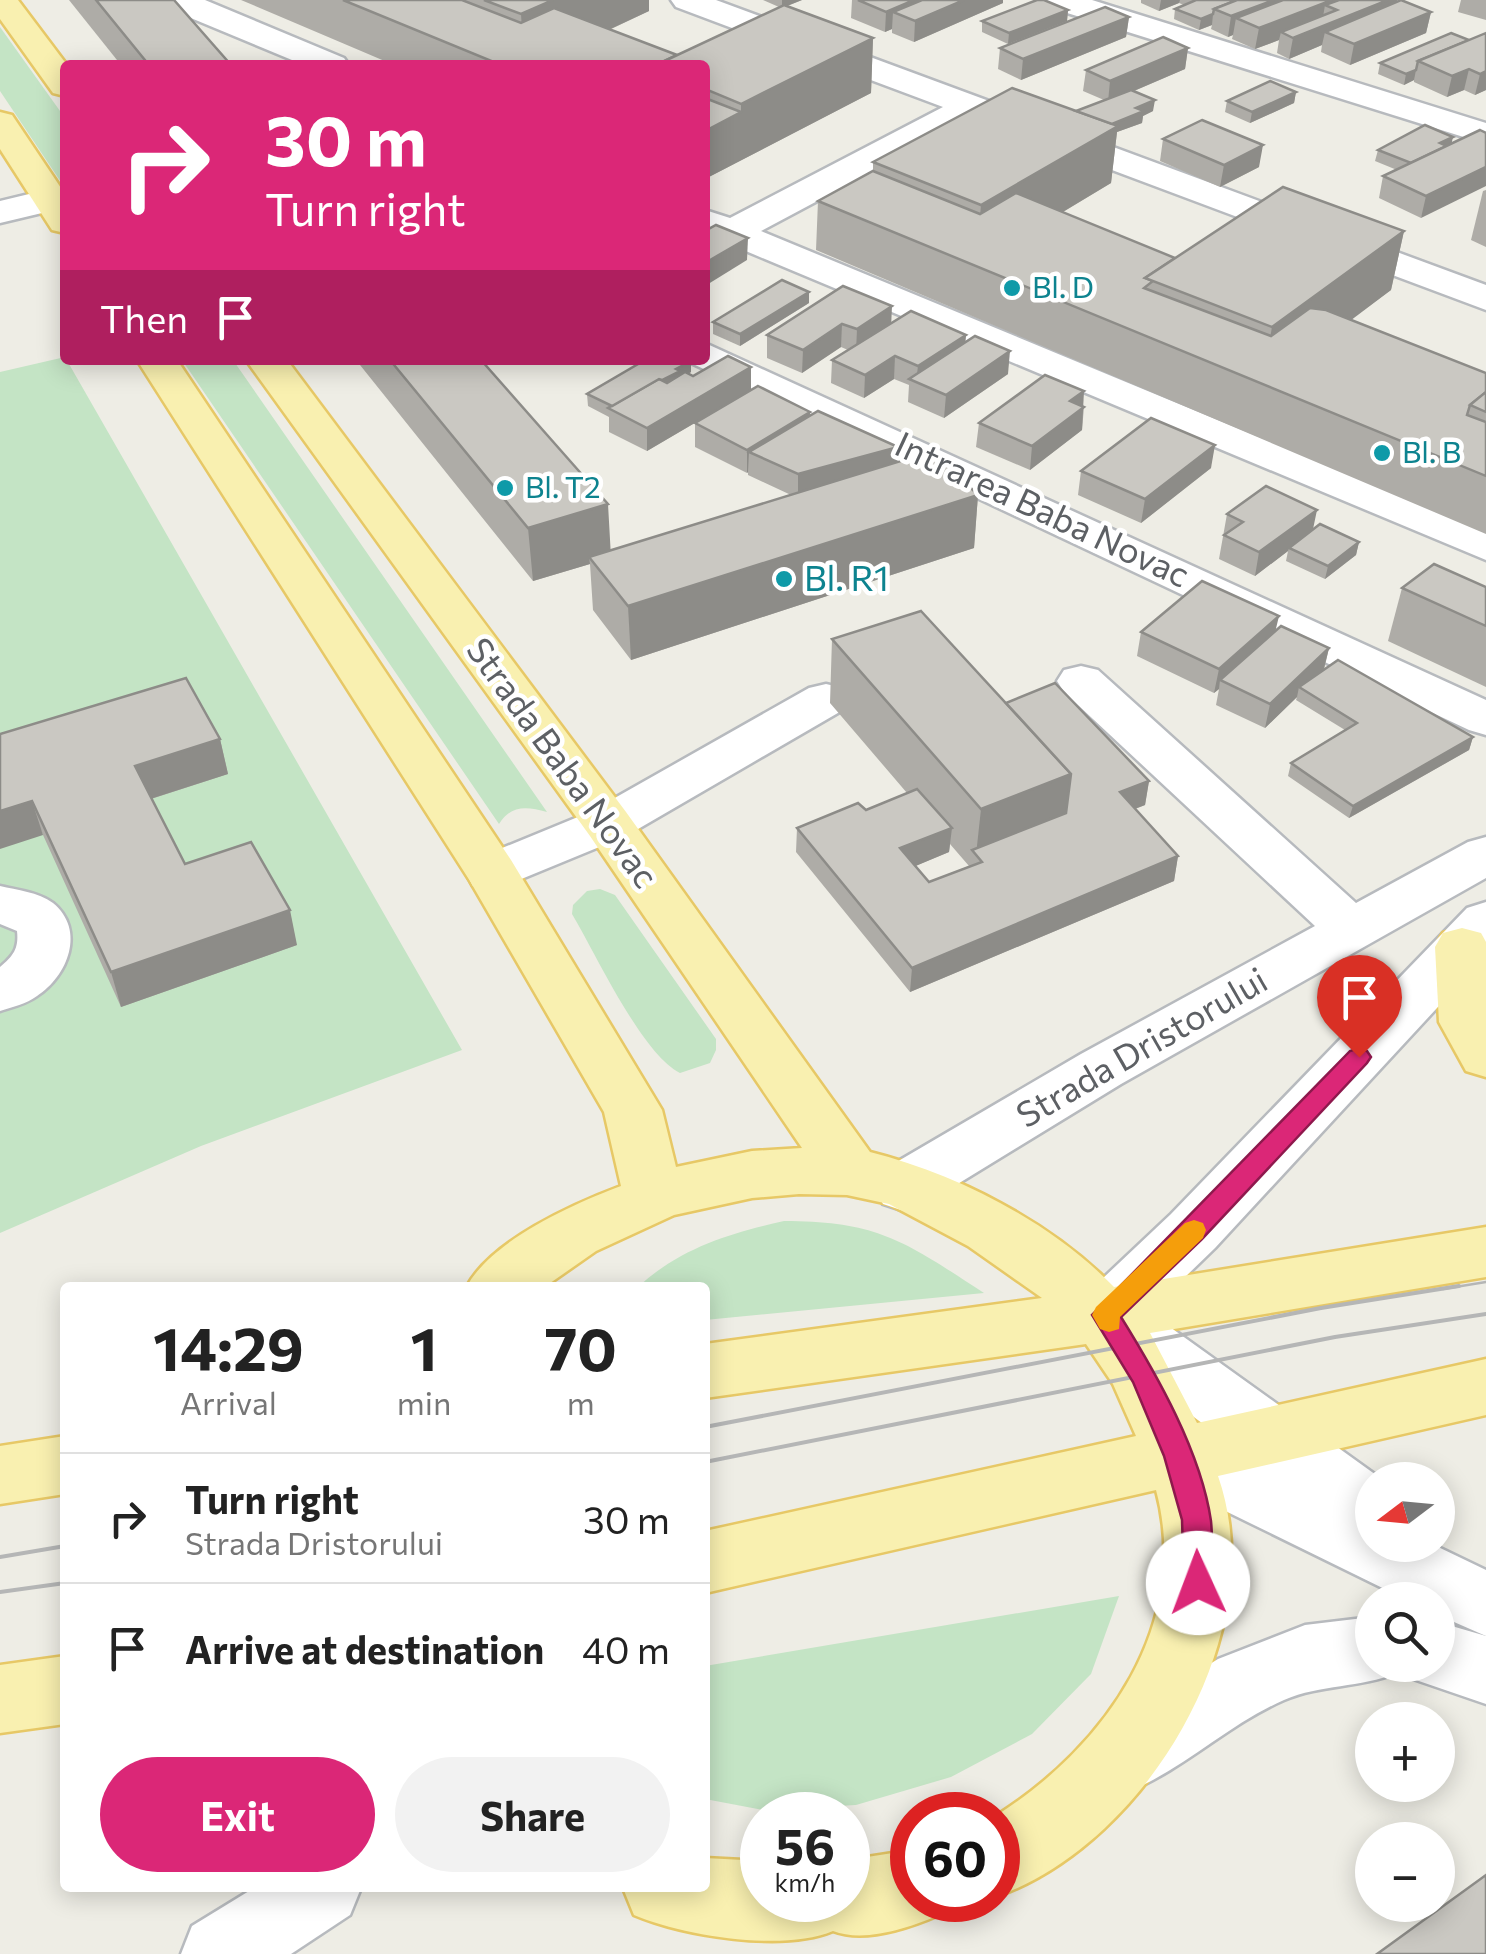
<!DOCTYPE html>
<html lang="en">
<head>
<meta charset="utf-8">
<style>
	body { margin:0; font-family:Commissioner,sans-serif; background:#f2f2f2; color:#222; height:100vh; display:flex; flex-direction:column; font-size:38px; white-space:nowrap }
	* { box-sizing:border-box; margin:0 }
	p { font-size:32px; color:#767676 }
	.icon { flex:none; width:55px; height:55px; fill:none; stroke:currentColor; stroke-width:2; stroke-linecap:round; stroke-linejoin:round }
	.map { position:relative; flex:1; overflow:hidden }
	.side { position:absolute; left:60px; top:1282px; width:650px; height:610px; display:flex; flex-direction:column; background:#fff; border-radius:10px; box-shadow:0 5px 25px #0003 }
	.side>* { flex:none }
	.guide { position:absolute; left:60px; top:60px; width:650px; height:305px; border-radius:10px; box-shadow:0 5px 25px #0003; background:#db2777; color:#fff; overflow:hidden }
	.needle { width:65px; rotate:254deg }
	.fabs { position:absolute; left:1355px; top:1462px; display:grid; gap:20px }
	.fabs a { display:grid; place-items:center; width:100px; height:100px; border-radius:50%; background:#fff; box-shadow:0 5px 25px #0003; font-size:50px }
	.speed { position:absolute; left:740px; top:1792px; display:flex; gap:20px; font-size:50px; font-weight:700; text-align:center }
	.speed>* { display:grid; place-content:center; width:130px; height:130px; border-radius:50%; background:#fff; box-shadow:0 5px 25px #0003; line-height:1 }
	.speed small { font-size:25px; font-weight:400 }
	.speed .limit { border:15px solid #d22; background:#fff; color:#111 }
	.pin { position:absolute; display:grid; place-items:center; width:85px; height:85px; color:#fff; margin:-102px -42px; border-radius:50% 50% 50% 0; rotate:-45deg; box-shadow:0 0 10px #0007 }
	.pin .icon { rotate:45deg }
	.me { position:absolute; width:110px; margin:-55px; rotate:358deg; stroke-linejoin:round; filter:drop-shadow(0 0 8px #0008) }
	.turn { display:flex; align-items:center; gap:35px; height:210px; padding:0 40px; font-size:45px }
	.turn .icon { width:130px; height:130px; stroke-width:2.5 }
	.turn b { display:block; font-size:70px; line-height:85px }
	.then { display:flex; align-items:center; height:95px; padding:0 40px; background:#0003; gap:20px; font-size:38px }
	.eta { display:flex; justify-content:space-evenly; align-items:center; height:170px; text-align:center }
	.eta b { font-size:60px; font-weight:700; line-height:70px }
	.action { display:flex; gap:20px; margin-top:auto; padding:20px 40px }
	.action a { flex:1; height:115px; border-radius:60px; background:#db2777; color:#fff; font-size:40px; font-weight:700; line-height:115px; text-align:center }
	.action a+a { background:#f2f2f2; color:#222 }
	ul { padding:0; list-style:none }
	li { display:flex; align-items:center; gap:30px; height:130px; padding:0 40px; border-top:2px solid #e0e0e0 }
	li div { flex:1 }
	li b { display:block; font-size:38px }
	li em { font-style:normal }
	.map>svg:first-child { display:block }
	.green { fill:#c4e4c5 }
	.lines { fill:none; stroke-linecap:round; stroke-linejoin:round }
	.minor-casing { stroke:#b7babe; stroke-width:5 }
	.major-casing { stroke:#e7c866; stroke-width:5 }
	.minor { fill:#fff; fill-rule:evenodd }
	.major { fill:#f9f0b0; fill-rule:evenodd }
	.tram-far1 { stroke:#b5b6b6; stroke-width:2.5 }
	.tram { stroke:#b5b6b6; stroke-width:4 }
	.wall { fill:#aeaca7; fill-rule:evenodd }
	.shaded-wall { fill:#8d8c88 }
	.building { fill:#cac8c2; stroke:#8d8c88; stroke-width:2.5 }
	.route { fill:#db2777; stroke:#8e194d; stroke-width:2.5 }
	.slow { fill:#f59e0b }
	.culture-dot { fill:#0f9aa8; stroke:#fff; stroke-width:4 }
	.labels { text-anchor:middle; stroke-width:9; stroke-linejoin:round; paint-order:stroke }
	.far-culture-label { font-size:30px; fill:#0d838f; stroke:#fff; text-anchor:start }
	.street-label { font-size:35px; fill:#5d6064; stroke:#fff }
	.culture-label { font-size:35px; fill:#0d838f; stroke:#fff; text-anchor:start }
</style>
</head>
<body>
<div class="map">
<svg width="1486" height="1954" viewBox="0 0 1486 1954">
	<rect width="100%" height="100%" fill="#eeede5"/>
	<g class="green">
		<path d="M0,27L65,118V188L0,91Z"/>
		<path d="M65,357L462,1050L201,1146L0,1233V372Z"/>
		<path d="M182,360H233L547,812C526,806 511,805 499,824Z"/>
		<path d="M600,889L615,895L716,1039V1050L710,1063L680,1073C641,1053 596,954 572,914L573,905L587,891Z"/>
		<path d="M784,1221C880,1221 907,1243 984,1293L705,1320V1288L638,1287C680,1248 730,1233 784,1221Z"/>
		<path d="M1119,1596L1091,1674L1032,1734L951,1777L856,1805L763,1810L705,1799V1666Z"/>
	</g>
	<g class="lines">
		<g class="minor-casing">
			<g id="minor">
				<path d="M170,0H205L344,58L349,65H304L186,16Z"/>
				<path d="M671,0H716L1486,285V310L973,118L761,231L1486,531V560L705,234V210L730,218L943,107L676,7Z"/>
				<path d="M1043,0H1092L1486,123V144L1048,7Z"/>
				<path d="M50,189L63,192V208L0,223V201Z"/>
				<path d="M705,343L1486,700V735L1469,730L691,363L688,360H705Z"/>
				<path d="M1081,666L1098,670L1356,903L1468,842L1486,837V878L1121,1084L925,1204L904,1211L883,1204L874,1187L883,1170L1081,1054L1315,926L1064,692L1057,681L1064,670Z"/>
				<path d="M826,684L843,688L850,699L843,710L626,836L492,891L473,886L466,873L473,860L590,812L809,688Z"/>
				<path d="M0,886C17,890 38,892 53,903C86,930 68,976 37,996C26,1004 13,1007 0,1011V967C13,956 19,949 17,931L0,924Z"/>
				<path d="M1486,902V955L1215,1248L1149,1312L1383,1480H1372V1545H1434L1486,1570V1636L1438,1615V1600H1407L1154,1476L1145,1456L1154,1436L1178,1427L1248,1458L1083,1333L1073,1315L1083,1297L1171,1214L1467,908Z"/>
				<path d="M1372,1617V1665H1401L1397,1673C1360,1688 1321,1684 1284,1700C1229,1724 1185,1768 1130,1791L1104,1780L1093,1755L1104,1730L1218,1659L1305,1625Z"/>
				<path d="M1438,1622L1486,1636V1704L1413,1679L1407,1665H1438Z"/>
				<path d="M254,1888H361L350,1915L291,1954H181L192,1926Z"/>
			</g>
		</g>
		<g class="major-casing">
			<g id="major">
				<path d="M0,0H18L67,65L65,96L53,93L0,19Z"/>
				<path d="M0,112L12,115L65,194V233L52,230L0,149Z"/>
				<path d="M137,360H177L511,860L662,1110L676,1167L752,1151L802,1148L590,836L246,360H287L626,812L870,1152C957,1174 1051,1222 1114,1287L1486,1227V1277L1150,1333L1197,1423L1486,1359V1415L1218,1476C1273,1631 1148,1842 998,1896L997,1815C1106,1746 1192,1624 1156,1490L705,1593V1531L1136,1436L1113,1384L1086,1344L705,1398V1344L1042,1298L968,1246L889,1204L847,1195L799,1194L752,1198L674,1215L596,1251L543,1288H466C490,1241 573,1204 621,1186L604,1112L470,881Z"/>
				<path d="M1462,928L1481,933L1486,942V1077L1466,1071L1439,1022L1435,947L1443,933Z"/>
				<path d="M65,1436V1494L0,1504V1446Z"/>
				<path d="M65,1656V1724L0,1733V1665Z"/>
				<path d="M912,1850V1900H946L939,1915C909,1928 864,1943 833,1931C783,1952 684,1936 634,1915L623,1888H705V1858L762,1861V1900H848V1860Z"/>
			</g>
		</g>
		<use href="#minor" class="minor"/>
		<use href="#major" class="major"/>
		<path class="tram-far1" d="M1443,1289L1486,1282"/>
		<g class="tram">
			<path d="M705,1427L1321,1308L1459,1286"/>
			<path d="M705,1462L1335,1337L1486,1314"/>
			<path d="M0,1557L65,1546"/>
			<path d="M0,1592L65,1583"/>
		</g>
	</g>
	<g class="wall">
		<path d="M69,0H174L231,65H121Z"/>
		<path d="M241,0H649V11L609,30L677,55L779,7L763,0H802L787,6L873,38L871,93L705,179V65H394Z"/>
		<path d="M852,0H1003V3L914,42L892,33V29L885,32L851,18Z"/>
		<path d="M1141,0H1397V2L1431,12L1426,33L1350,65L1321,52L1322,45L1289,59L1277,53L1279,40L1255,49L1232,39L1233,35L1228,37L1211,29L1212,25L1199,30L1174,19L1175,9L1184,5L1179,3L1159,11L1141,3Z"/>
		<path d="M1461,0H1486V20L1458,12Z"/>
		<path d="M1068,10L1067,21L1008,44L982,32V21Z"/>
		<path d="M1129,17L1126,37L1021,80L998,69L1000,48Z"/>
		<path d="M1469,40L1486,90L1475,95L1464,90L1447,97L1414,82V80L1404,85L1378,74L1380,63Z"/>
		<path d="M1188,48L1185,69L1134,91L1153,111L1143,116L1142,123L1117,132L1111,183L1063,212L1175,258L1404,231L1391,290L1350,320L1486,373V534L816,250L818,201L873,171V162L1076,111L1104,100L1083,91L1086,70Z"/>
		<path d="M1296,92L1294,103L1250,123L1225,112L1227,101Z"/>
		<path d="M1453,137L1421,218L1379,198L1383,176L1397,170L1375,161L1378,150Z"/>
		<path d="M1163,139L1259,167L1220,187L1160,161Z"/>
		<path d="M1486,190V247L1471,240L1483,191Z"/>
		<path d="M843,286L891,323L966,335L965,342L1008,374L944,418L908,402L909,385L894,379L864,398L831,383L832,360L848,350L841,347L802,373L767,358V335Z"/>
		<path d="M809,303L740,346L713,334V322Z"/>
		<path d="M356,360H481L610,551L791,495L748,475V472L747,473L695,447V423L810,412V416L897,462L978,495L974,548L631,660L593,610L590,564L533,581Z"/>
		<path d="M751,367V390L647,451L609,432V417L588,406L587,394L691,372L689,374L693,376Z"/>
		<path d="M1083,406L1084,407L1082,430L1030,470L976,447L979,423Z"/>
		<path d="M1211,468L1141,523L1078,495L1081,471Z"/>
		<path d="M1227,514L1312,530L1359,542L1356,555L1325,579L1286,561L1288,551L1255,576L1219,559Z"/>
		<path d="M1486,587V687L1388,641L1402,588Z"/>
		<path d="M1276,631L1329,648L1324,670L1473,737L1469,750L1349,818L1288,776L1291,763L1345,730L1296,700L1297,697L1265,728L1216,705L1219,689L1214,693L1137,656L1141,632Z"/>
		<path d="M832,639L1006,703L1149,781L1145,805L1135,809L1178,856L1174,881L910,992L796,852L797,828L866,810L907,793L830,703ZM950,844L969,866L929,882L915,866L949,852Z"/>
		<path d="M0,734L220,739L228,774L151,799L185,864L297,945L121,1007L43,835Z"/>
	</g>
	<g class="shaded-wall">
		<path d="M553,0H649V11L533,65H524L521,14Z"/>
		<path d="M782,0H802L782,8Z"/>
		<path d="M914,0H933L893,12L892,29L885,32L886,12Z"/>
		<path d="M964,0H1003V3L914,42L915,21Z"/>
		<path d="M1161,0H1180L1179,3L1159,11Z"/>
		<path d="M1274,0H1323L1236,18L1233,35L1228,37L1231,16Z"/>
		<path d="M1332,0H1339L1337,10L1325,5L1322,23L1281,32L1279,40L1255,49L1259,28Z"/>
		<path d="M1388,0H1397L1394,17L1325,32L1322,45L1289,59L1293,38Z"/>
		<path d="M1068,10L1067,21L1008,44L1009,33Z"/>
		<path d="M1431,12L1426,33L1350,65L1354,44Z"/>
		<path d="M1213,14L1212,25L1199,30L1201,19Z"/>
		<path d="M1129,17L1126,37L1021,80L1023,59Z"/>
		<path d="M873,38L871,93L705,179V131L741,112V104Z"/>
		<path d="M1188,48L1185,69L1108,102L1110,81Z"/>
		<path d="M1469,69L1464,90L1447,97L1452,76Z"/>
		<path d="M1416,70L1414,80L1404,85L1406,74Z"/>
		<path d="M1486,71V90L1475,95L1480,74Z"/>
		<path d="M1296,92L1294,103L1250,123L1252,112Z"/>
		<path d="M1155,100L1153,111L1143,116L1142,123L1117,132L1111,183L976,264L981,205L1136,108Z"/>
		<path d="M1453,137L1448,159L1440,143Z"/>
		<path d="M1263,145L1259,167L1220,187L1224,165Z"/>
		<path d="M1486,167V186L1421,218L1426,196Z"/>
		<path d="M1404,231L1391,290L1265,385L1262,383L1272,327Z"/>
		<path d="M748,238L747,260L705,286V263Z"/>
		<path d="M809,292V303L740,346V334Z"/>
		<path d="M892,306L891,328L856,352L857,329Z"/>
		<path d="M842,324L841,347L802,373L803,350Z"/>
		<path d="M966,335L964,358L916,382L918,366Z"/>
		<path d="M1010,351L1008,374L944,418L946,395Z"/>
		<path d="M895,356L894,379L864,398L865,375Z"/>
		<path d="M691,361V372L621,415L676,369Z"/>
		<path d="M751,367V390L647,451V428Z"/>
		<path d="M1084,391L1082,430L1030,470L1032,446L1070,401Z"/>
		<path d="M810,412L809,435L749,452L748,472L747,473V450Z"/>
		<path d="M1215,445L1211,468L1141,523L1145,499Z"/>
		<path d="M898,447L897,471L798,498V474Z"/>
		<path d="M978,495L974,548L631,660L628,606Z"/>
		<path d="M608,504L611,557H589L590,564L533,581L528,528Z"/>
		<path d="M1317,510L1312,534L1289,548L1288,551L1255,576L1259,552Z"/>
		<path d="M1359,542L1356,555L1325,579L1328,566Z"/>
		<path d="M1279,616L1273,641L1220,680L1219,689L1214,693L1219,669Z"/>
		<path d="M1329,648L1323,672L1299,687L1297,697L1265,728L1270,704Z"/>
		<path d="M1473,737L1469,750L1349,818L1353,806Z"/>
		<path d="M220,739L228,774L144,801L135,766Z"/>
		<path d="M1071,774L1062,838L982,862L976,855L981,809Z"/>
		<path d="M1149,781L1145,805L1116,816L1120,792Z"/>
		<path d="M32,801L43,835L0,849V811Z"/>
		<path d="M952,828L949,852L899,873L900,848Z"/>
		<path d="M1178,856L1174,881L910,992L912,968Z"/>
		<path d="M290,910L297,945L121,1007L111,972Z"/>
	</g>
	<g class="building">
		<path d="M96,0H174L231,65H149Z"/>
		<path d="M343,0H462L521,23L554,8L677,55L656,65H501Z"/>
		<path d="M484,0H553L521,14Z"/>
		<path d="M858,0H914L886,12Z"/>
		<path d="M922,0H964L915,21L893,12Z"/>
		<path d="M1037,0H1044L1068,10L1009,33L982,21Z"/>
		<path d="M1196,0H1237L1214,9L1213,14L1201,19L1175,9Z"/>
		<path d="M1237,0H1274L1231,16L1214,9Z"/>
		<path d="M1283,0H1332L1259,28L1236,18Z"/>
		<path d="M1339,0H1388L1293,38L1281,32L1337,10L1325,5Z"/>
		<path d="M1401,0L1431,12L1354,44L1325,32Z"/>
		<path d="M784,5L873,38L741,104L705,89V65H656Z"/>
		<path d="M1105,7L1129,17L1023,59L1000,48Z"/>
		<path d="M1451,33L1469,40L1418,61L1416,70L1406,74L1380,63Z"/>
		<path d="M1486,33V71L1480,74L1469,69L1452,76L1418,61Z"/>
		<path d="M1163,37L1188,48L1110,81L1086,70Z"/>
		<path d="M1270,81L1296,92L1252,112L1227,101Z"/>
		<path d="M1012,88L1118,126L981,205L873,162Z"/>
		<path d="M1131,90L1155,100L1136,108L1144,111L1112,124L1076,111Z"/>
		<path d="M705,98L741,112L705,131Z"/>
		<path d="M1202,120L1263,145L1224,165L1163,139Z"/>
		<path d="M1425,125L1453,137L1440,143L1447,146L1411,163L1378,150Z"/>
		<path d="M1480,130L1486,133V167L1426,196L1383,176Z"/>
		<path d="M873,171L980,214L1016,193L1175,258L1145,278L1153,281L1144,288L1271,336L1310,308L1326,310L1486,373V392L1470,405L1467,415L1486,422V476L818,201Z"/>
		<path d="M1283,187L1404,231L1272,327L1145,278Z"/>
		<path d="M716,225L748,238L705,263V231Z"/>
		<path d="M782,280L809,292L740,334L713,322Z"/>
		<path d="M843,286L892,306L857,329L842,324L803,350L767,335Z"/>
		<path d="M911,311L966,335L918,366L895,356L865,375L832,360Z"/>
		<path d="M975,336L1010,351L946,395L909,379Z"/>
		<path d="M728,356L751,367L647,428L608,408L659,379L667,383L685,372L693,376Z"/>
		<path d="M390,360H481L608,504L528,528Z"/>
		<path d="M645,360L691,361L676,369L680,371L662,380L659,379L612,406L587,394Z"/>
		<path d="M1045,375L1084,391L1070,401L1084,407L1032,446L979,423Z"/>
		<path d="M758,386L810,412L747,450L695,423Z"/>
		<path d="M1486,392V412L1470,405Z"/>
		<path d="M818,411L898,447L798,474L749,452Z"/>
		<path d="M1151,418L1215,445L1145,499L1081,471Z"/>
		<path d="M933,451L978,495L628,606L589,557Z"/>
		<path d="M1266,486L1317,510L1259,552L1224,535L1243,522L1227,514Z"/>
		<path d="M1320,524L1359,542L1328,566L1289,548Z"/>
		<path d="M1434,564L1486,587V626L1402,588Z"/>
		<path d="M1202,581L1279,616L1219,669L1141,632Z"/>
		<path d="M921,611L1071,774L981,809L832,639Z"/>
		<path d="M1281,626L1329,648L1270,704L1220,680Z"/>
		<path d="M1338,660L1473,737L1353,806L1291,763L1357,723L1299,687Z"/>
		<path d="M186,678L220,739L135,766L185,864L251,842L290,910L111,972L32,801L0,811V734Z"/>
		<path d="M1055,683L1149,781L1120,792L1178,856L912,968L797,828L858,803L866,810L917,789L952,828L900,848L929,882L982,862L972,850L1066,813L1071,774L1006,703Z"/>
		<path d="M1486,1875V1954H1377Z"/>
	</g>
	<path class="route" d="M1359,1048L1367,1051L1371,1057L1367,1063L1202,1239L1121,1317C1157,1375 1201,1452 1211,1521C1213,1541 1212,1563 1213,1583L1208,1593L1198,1596L1188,1593L1184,1583L1182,1520L1164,1456L1133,1382L1092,1315L1350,1051Z"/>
	<path class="slow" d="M1194,1220L1203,1223L1206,1230L1203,1238L1120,1317L1119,1329L1109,1332L1100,1329L1092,1315L1096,1307L1185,1223Z"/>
	<g class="culture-dot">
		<circle cx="1012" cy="288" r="10"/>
		<circle cx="1382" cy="453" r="10"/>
		<circle cx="505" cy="488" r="10"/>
		<circle cx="784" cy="579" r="10"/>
	</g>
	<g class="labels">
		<g class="far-culture-label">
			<text x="1032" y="298">Bl. D</text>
			<text x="1402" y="463">Bl. B</text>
			<text x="525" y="498">Bl. T2</text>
		</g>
		<g class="street-label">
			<text transform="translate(1042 510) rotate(25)" y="12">Intrarea Baba Novac</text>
			<text transform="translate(562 763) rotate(54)" y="12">Strada Baba Novac</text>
			<text transform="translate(1142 1048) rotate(-30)" y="12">Strada Dristorului</text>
		</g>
		<g class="culture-label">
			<text x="804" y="591">Bl. R1</text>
		</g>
	</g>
</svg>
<div class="fabs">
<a><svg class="needle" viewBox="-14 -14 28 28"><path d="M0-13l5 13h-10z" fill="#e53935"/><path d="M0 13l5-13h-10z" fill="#767676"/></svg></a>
<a><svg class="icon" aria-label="search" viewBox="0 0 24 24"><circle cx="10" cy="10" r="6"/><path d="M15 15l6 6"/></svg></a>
<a>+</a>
<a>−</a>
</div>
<div class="speed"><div>56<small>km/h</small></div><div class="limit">60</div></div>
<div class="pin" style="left:1359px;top:1057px;background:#d93025"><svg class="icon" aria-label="arrive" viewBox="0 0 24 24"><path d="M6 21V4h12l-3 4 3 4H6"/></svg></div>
<svg class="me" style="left:1198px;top:1583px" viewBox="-20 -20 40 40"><circle r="19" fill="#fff"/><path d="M0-13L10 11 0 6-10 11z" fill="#db2777"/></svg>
<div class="guide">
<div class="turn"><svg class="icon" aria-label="right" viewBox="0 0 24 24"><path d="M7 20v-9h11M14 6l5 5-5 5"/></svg><div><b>30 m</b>Turn right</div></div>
<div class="then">Then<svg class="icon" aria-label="arrive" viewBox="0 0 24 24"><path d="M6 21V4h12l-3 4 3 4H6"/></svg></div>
</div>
<section class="side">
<div class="eta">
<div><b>14:29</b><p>Arrival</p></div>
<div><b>1</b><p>min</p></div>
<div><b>70</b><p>m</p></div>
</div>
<ul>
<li><svg class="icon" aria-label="right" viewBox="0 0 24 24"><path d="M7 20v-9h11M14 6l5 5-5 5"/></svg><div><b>Turn right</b><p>Strada Dristorului</p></div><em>30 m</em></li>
<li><svg class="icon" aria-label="arrive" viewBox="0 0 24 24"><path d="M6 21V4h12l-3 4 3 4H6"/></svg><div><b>Arrive at destination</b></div><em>40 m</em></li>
</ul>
<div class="action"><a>Exit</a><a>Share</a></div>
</section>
</div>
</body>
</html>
